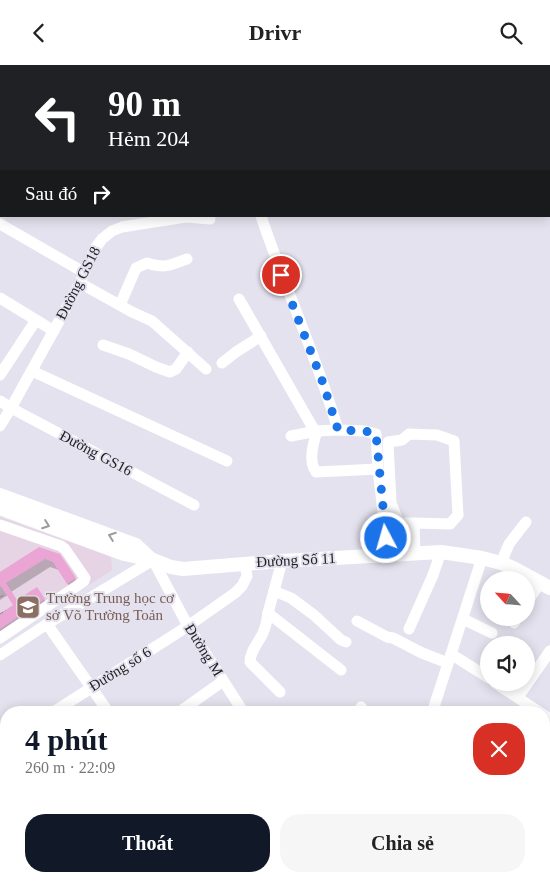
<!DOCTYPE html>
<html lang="vi">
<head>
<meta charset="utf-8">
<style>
	body { margin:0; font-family:Georgia,serif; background:#f6f6f6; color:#222; height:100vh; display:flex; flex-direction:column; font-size:19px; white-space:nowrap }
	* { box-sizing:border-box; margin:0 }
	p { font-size:16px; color:#767676 }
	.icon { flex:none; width:28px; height:28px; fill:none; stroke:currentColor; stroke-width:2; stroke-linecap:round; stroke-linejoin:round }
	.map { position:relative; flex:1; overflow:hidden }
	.drawer { position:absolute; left:0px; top:641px; width:550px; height:176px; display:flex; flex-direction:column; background:#fff; border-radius:20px 20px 0 0; box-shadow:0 2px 12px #0003 }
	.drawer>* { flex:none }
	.guide { position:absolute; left:0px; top:0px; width:550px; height:152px; box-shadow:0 2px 12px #0003; background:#202124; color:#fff; overflow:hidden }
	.needle { width:32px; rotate:296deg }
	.tools { position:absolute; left:480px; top:506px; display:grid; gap:10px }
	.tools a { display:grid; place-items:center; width:55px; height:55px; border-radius:50%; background:#fff; box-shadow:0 2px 12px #0003; font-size:25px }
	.pin { position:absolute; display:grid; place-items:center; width:42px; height:42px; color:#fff; margin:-21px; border:2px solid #fff; border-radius:50%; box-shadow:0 1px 5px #0007 }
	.me { position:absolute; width:55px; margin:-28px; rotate:354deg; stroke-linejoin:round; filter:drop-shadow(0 0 4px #0008) }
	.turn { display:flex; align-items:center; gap:18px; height:105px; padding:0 25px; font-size:22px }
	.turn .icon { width:65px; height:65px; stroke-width:2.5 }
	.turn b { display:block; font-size:35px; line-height:42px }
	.then { display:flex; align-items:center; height:48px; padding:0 25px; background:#0003; gap:10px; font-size:19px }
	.round { display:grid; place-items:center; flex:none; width:52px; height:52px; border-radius:20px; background:#f6f6f6 }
	.overview { display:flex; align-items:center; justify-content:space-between; height:85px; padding:0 25px }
	h1 { font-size:30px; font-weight:700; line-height:38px; color:#111827 }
	.cta { display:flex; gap:10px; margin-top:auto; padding:10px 25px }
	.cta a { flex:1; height:58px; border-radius:20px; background:#111827; color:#fff; font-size:20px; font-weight:700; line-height:58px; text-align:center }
	.cta a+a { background:#f6f6f6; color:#222 }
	header { display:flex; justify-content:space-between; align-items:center; height:65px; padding:0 25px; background:#fff; font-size:22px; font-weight:700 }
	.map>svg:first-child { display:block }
	.education { fill:#e6d3e3 }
	.shadow { fill:#0003 }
	.building { fill:#eaa5d4 }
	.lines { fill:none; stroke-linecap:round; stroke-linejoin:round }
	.path { stroke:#86848d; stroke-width:1; stroke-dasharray:4 2.5; stroke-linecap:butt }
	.minor { stroke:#fff; stroke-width:11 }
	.major { stroke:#fff; stroke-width:14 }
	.oneway { stroke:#9c9b9d }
	.route { stroke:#1a73e8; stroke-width:9; stroke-dasharray:0 16.2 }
	.labels { text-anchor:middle; stroke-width:4; stroke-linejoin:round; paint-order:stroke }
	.street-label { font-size:15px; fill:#222126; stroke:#e4e2ee }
	.education-label { font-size:15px; fill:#785e54; stroke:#e4e2ee; text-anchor:start }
</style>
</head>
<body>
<header><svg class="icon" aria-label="back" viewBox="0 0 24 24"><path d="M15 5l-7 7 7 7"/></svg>Drivr<svg class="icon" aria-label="search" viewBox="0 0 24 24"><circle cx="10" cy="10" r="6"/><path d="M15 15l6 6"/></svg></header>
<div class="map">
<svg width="550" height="817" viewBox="0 0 550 817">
	<rect width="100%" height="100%" fill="#e4e2ee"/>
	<path class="education" d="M0,452L111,492L112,505L0,578Z"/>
	<path class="shadow" d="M40,483L75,513L80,522L73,527L59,505L50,502L11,527L17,537L44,534L49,543L0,576V550L14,541L8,530L0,535V508Z"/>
	<path class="building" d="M39,482L60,489L76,513L67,519L53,497L45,494L6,518L17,535L37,522L45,534L0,564V549L13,540L1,521L0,522V507Z"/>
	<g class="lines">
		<g class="path">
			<path d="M0,532L6,529"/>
			<path d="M0,549L6,545"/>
		</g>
		<g class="minor">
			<path d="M94,0V1"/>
			<path d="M284,0V1"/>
			<path d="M422,0V1"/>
			<path d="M168,1L177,0"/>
			<path d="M549,17L550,16"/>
			<path d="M0,61L1,62"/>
			<path d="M549,81H550"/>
			<path d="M0,91L1,89"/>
			<path d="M261,151C285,223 317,292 338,365L365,366L376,369L378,404L388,490"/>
			<path d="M0,159L85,208"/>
			<path d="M80,218L132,247L152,256L206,304"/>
			<path d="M0,233L54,266"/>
			<path d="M239,234L313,363L317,366L338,365"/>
			<path d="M120,240L136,203L147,198C166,204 170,200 187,194"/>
			<path d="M103,280L129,289L156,302L170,307L176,304L188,287"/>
			<path d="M222,298L236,287L261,271"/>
			<path d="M32,306L227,396"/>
			<path d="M0,310L36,255"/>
			<path d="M0,336L11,343L194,440"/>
			<path d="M0,361L11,343L80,218L94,185L102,174L112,166L122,162L186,152L210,154"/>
			<path d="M291,371L317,366C313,379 308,396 316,407L378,404"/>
			<path d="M414,458L450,459L458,450L454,376L437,370L409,369L402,375L388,377L391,438L399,458H414L415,489"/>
			<path d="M0,460L61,481L65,484L85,513L84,516L77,521L0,573"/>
			<path d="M282,496L268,548L341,605"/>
			<path d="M501,498L509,479L526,457"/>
			<path d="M274,526L291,533L314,550L341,575L346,577"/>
			<path d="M526,539L540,518"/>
			<path d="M268,548C267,555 266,561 263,568C259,577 250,586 250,597L280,627"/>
			<path d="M463,554L492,568"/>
			<path d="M357,556L387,572L393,573L422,588L448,598"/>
			<path d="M514,558L518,552"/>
			<path d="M47,559L109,648"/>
			<path d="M409,564L433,510L441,487"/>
			<path d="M451,589L489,613"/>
			<path d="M0,590L47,559L153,495L188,561L244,648"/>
			<path d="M495,618L541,648"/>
			<path d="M518,632L550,586"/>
			<path d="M361,642L366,648"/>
			<path d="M52,648L188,561L235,528L242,521L247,511L245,498"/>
			<path d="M178,648L223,616"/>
			<path d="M432,648L482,493"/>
			<path d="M544,650L550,654"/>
			<path d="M0,681L6,677"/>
			<path d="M544,723L550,717"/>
			<path d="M0,735L6,744"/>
			<path d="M0,768L6,764"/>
			<path d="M46,811L50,817"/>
			<path d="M351,811L354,817"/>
			<path d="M451,811L455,817"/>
			<path d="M539,811L541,812"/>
			<path d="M60,817L69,811"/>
			<path d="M83,817L91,811"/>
			<path d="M216,817L225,811"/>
			<path d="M334,817L343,811"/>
		</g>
		<g class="major">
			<path d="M0,430L136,480L152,495"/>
			<path d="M0,443L124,489L153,495L171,502L183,504L282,496L441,487L482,493L501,498L513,503L550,523"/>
		</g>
	</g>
	<defs><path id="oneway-chevron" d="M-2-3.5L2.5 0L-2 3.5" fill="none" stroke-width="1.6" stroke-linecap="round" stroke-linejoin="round" transform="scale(1.25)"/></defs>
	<g class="oneway">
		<use href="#oneway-chevron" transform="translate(46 460) rotate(20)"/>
		<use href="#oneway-chevron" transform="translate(112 471) rotate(-160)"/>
	</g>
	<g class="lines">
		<path class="route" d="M281,210L323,318L338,365L365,366L376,369L386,473"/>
	</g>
	<defs>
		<g id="school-square" transform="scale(1.25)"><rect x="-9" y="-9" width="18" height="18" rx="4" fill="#8d6e63" stroke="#e4e2ee"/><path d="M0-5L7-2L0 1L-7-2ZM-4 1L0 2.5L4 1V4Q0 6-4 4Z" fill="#fff"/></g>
	</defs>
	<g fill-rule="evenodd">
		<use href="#school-square" x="28" y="542"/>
	</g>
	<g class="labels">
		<g class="street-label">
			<text transform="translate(78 218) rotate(-63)" y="5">Đường GS18</text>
			<text transform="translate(96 388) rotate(28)" y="5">Đường GS16</text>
			<text transform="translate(296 495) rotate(-3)" y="5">Đường Số 11</text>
			<text transform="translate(204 585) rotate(58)" y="5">Đường M</text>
			<text transform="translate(120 604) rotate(-32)" y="5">Đường số 6</text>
		</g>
		<g class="education-label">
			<text x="46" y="538">Trường Trung học cơ<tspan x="46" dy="17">sở Võ Trường Toản</tspan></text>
		</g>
	</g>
</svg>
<div class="tools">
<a><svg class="needle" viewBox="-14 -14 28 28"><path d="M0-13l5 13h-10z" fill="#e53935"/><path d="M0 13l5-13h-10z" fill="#767676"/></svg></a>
<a><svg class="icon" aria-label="sound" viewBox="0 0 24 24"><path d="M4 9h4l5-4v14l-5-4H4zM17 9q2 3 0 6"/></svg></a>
</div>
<div class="pin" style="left:281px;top:210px;background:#d93025"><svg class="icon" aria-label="arrive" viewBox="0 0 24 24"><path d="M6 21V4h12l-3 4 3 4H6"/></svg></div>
<svg class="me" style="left:386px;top:473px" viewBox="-20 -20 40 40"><circle r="17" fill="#1a73e8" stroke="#fff" stroke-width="3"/><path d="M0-11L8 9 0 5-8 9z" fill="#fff"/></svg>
<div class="guide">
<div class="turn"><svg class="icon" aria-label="left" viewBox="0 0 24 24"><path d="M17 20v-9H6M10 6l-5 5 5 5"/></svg><div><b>90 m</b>Hẻm 204</div></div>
<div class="then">Sau đó<svg class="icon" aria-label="right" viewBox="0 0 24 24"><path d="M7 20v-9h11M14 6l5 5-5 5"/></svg></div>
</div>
<section class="drawer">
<div class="overview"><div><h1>4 phút</h1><p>260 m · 22:09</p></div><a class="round" style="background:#d93025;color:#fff"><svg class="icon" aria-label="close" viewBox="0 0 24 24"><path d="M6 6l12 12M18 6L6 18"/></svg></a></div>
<div class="cta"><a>Thoát</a><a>Chia sẻ</a></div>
</section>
</div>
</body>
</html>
